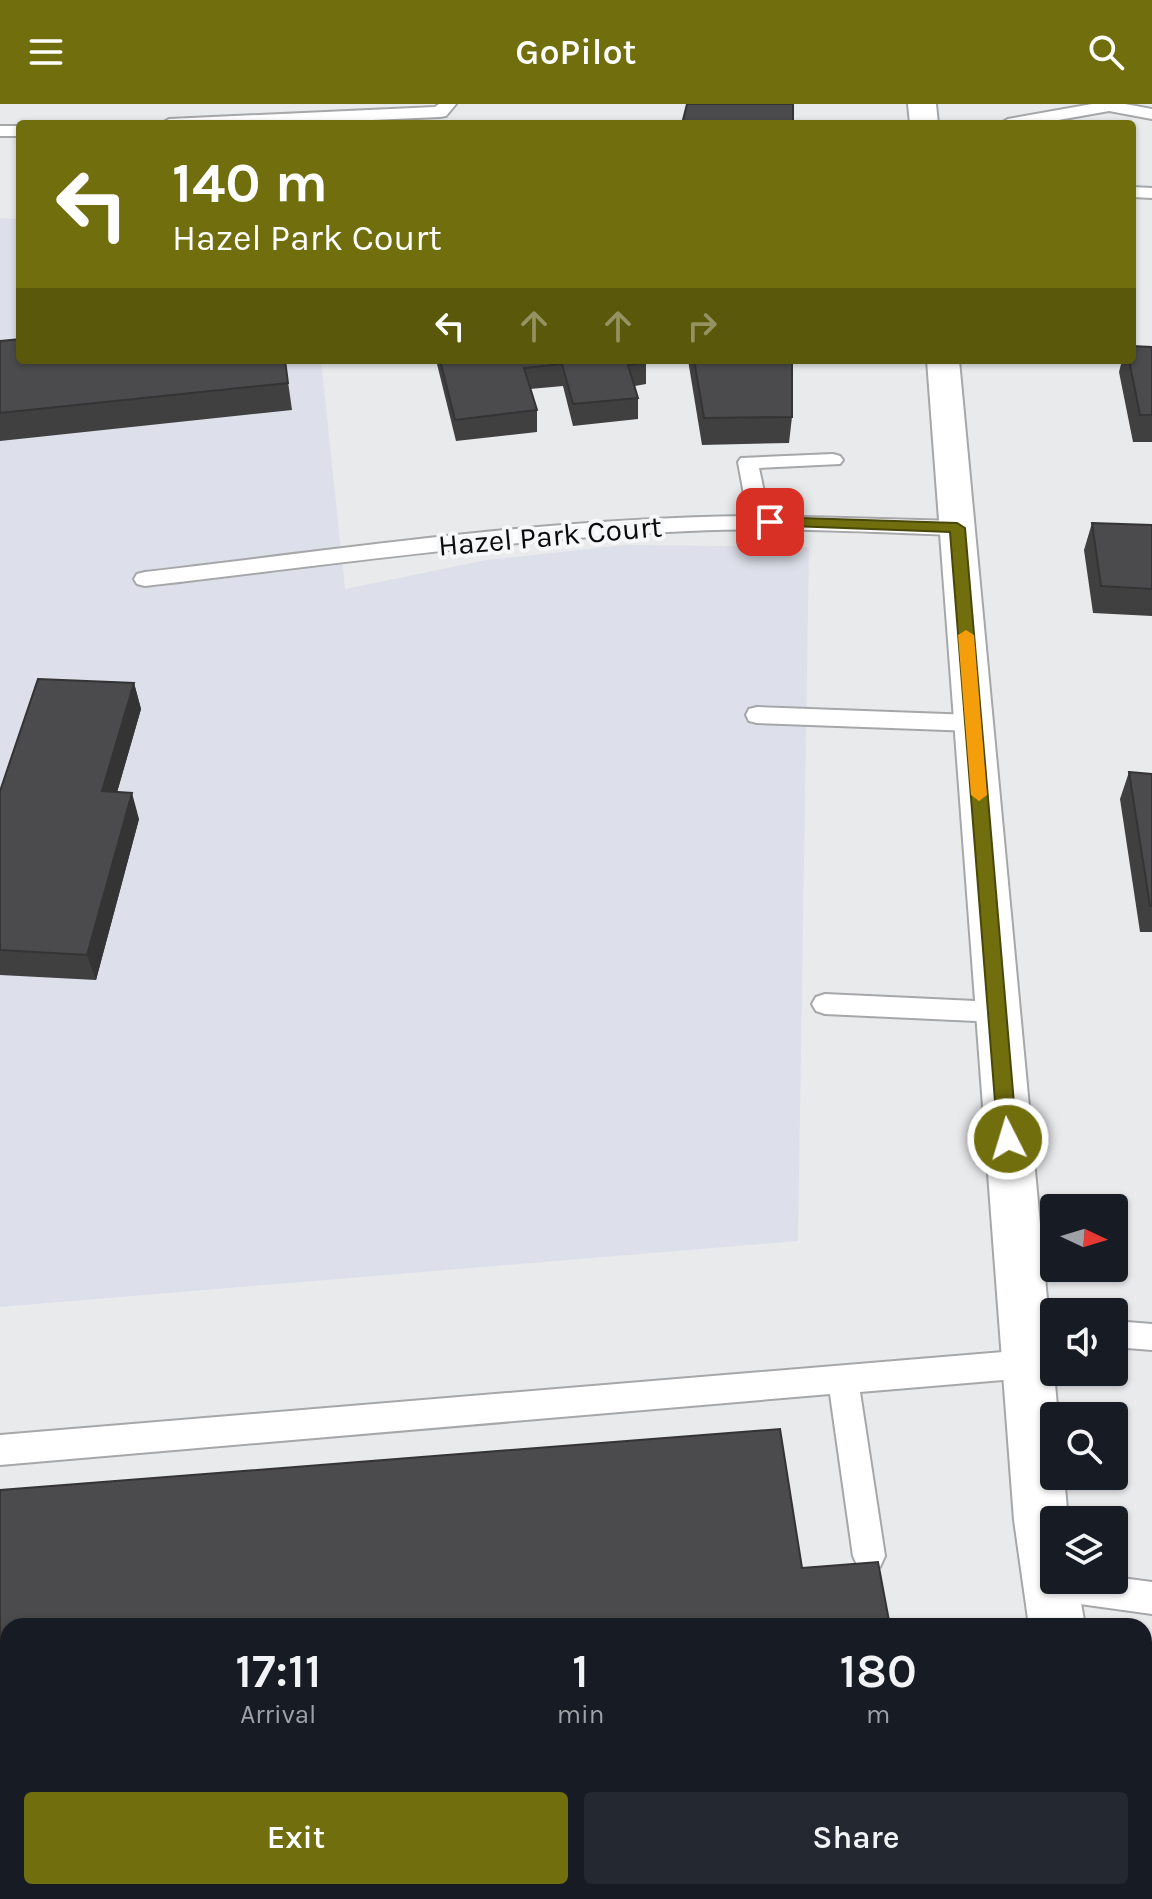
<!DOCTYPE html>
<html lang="en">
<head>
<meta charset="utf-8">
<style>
	body { margin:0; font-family:Karla,sans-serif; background:#242831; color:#f1f3f6; height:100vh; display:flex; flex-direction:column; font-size:30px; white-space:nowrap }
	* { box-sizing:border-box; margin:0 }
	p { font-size:26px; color:#9ea1a6 }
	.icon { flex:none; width:44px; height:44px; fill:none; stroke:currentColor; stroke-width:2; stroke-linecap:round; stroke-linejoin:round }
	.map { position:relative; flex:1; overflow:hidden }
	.drawer { position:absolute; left:0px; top:1514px; width:1152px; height:282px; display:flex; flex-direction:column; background:#171b24; border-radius:24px 24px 0 0; box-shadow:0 2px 6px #0004 }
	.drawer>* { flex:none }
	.banner { position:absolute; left:16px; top:16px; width:1120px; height:244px; border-radius:8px; box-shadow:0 2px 6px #0004; background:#716e0e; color:#fff; overflow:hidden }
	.needle { width:52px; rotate:94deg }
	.fabs { position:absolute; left:1040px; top:1090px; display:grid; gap:16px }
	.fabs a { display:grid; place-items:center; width:88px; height:88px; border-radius:8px; background:#171b24; box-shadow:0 2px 6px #0004; font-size:40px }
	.pin { position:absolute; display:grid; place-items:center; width:68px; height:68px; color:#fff; margin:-34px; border-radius:16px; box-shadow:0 4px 12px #0006 }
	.me { position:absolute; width:88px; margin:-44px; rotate:355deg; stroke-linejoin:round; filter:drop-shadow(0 0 6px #0008) }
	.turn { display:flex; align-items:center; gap:28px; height:168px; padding:0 24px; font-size:36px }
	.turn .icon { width:104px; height:104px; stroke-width:2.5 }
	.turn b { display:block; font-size:56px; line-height:68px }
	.lanes { display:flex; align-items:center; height:76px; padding:0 24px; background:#0003; justify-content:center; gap:40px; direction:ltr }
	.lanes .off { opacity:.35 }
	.eta { display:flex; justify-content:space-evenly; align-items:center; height:136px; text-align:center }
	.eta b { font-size:48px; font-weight:600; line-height:56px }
	.primary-button { display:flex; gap:16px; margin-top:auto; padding:16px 24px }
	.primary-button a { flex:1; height:92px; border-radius:8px; background:#716e0e; color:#fff; font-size:32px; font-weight:600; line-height:92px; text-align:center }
	.primary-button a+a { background:#242831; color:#f1f3f6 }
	header { display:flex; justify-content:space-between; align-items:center; height:104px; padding:0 24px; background:#716e0e; color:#fff; font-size:36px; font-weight:600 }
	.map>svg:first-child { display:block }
	.built { fill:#dde0ea }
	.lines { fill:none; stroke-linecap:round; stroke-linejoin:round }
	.service-casing { stroke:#a6a7a9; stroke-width:4 }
	.minor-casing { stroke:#a6a7a9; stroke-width:4 }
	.service { fill:#fff; fill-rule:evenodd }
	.minor { fill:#fff; fill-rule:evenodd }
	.wall { fill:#404041 }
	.shaded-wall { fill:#343435 }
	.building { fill:#4b4a4c; stroke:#343435; stroke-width:2 }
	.route { fill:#716e0e; stroke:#494809; stroke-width:2 }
	.slow { fill:#f59e0b }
	.labels { text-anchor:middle; stroke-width:8; stroke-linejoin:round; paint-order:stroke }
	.street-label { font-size:30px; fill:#0b0b0c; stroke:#f6f7f9 }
</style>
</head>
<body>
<header><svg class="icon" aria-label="menu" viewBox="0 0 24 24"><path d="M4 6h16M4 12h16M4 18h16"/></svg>GoPilot<svg class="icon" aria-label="search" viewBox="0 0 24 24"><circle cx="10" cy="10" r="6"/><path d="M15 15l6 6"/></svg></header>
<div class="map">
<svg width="1152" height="1795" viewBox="0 0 1152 1795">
	<rect width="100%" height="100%" fill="#e9eaec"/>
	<path class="built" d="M0,114L20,115V256H321L345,485L486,456L625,441L809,443L798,1137L0,1203Z"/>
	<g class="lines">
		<g class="service-casing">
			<g id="service">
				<path d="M439,0H456L446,12L440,13L282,20H161L169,15L435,3Z"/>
				<path d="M1092,0H1125L1152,5V15L1109,7L1036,20H1000L1008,15Z"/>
				<rect x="0" y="22" width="20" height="10"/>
				<path d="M1132,83L1152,84V94L1132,93Z"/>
				<path d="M833,350L840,352L843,356L840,360L759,364L769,412L957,417L968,424L957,431C868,428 779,423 689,427C507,435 326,461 145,482L137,480L134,475L137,470L145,468C345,445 546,414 748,412L738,358L741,354Z"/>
				<path d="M757,603L973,611L981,613L985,619L981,625L973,627L757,619L749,617L746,611L749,605Z"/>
				<path d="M825,890L997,898L1006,901L1010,908L1006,915L997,918L825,910L816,907L812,900L816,893Z"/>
				<path d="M1114,1217L1152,1220V1246L1114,1243Z"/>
				<path d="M1028,1246L1039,1250L1043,1260L1039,1270L1028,1274L860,1288L885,1452L880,1463L869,1468L858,1463L853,1452L830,1290L0,1361V1331Z"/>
				<path d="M1051,1464L1054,1465V1476H1114V1473L1152,1478V1510L1051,1496L1040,1491L1035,1480L1040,1469Z"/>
			</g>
		</g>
		<g class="minor-casing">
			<g id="minor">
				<path d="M908,0H936L938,20H910Z"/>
				<path d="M927,256H959L1058,1312H1054V1372H1064L1068,1416H1054V1476H1077L1085,1522H1029L1014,1416Z"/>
				<path d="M1084,1788H1144L1146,1795H1086Z"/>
			</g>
		</g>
		<use href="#service" class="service"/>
		<use href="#minor" class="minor"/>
	</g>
	<g class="wall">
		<path d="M0,237L285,256L292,306L0,337Z"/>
		<path d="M1152,243V338H1133L1119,268L1122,256H1132Z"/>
		<path d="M436,256H646V280L635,282L638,294V315L573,322L563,282L530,285L537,306V328L456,337Z"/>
		<path d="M688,256H792V313L789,339L702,341Z"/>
		<path d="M1092,419L1152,421V512L1093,509L1084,446Z"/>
		<path d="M134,579L141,605L117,688L139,715L96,876L0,871V687Z"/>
		<path d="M1129,668L1152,670V828H1140L1120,695Z"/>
	</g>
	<g class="shaded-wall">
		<path d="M134,579L141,605L110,713L102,687Z"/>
		<path d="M132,689L139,715L96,876L87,851Z"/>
	</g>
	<g class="building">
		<path d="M687,0H793V20H682Z"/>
		<path d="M20,235V256H285L288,279L0,309V237Z"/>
		<path d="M1132,242L1152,243V311H1140L1129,256H1132Z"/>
		<path d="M440,256H646L647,259L628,261L638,294L573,300L562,260L524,264L537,306L455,316Z"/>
		<path d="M694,256H792V313L704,314Z"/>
		<path d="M1092,419L1152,421V485L1101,482Z"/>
		<path d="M38,575L134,579L102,687L132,689L87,851L0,846V687Z"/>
		<path d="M1129,668L1152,670V802H1150Z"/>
		<path d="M780,1325L802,1464L878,1458L890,1522H8V1788H849L850,1795H0V1386Z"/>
	</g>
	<path class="route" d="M770,413L957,419L965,424L1017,1035L1014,1041H1001L998,1035L950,428L765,421V415Z"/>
	<path class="slow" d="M966,526L974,531L987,691L979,697L971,691L958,531Z"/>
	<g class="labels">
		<g class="street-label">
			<text transform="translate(550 432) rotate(-5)" y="10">Hazel Park Court</text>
		</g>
	</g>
</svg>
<div class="fabs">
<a><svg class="needle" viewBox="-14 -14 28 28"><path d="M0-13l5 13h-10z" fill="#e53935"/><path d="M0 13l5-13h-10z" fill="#9ea1a6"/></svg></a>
<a><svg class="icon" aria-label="sound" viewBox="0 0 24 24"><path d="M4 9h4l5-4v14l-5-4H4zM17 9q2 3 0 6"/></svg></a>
<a><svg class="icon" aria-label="search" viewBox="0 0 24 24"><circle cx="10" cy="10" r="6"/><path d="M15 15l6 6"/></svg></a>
<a><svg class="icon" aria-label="layers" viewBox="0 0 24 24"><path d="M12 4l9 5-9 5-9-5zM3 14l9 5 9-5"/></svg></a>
</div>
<div class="pin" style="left:770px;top:418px;background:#d93025"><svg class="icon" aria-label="arrive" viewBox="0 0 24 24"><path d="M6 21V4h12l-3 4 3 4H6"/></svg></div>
<svg class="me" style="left:1008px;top:1035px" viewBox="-20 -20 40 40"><circle r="17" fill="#716e0e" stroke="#fff" stroke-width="3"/><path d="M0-11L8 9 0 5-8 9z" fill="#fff"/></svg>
<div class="banner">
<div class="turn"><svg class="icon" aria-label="left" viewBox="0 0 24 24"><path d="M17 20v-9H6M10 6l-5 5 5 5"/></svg><div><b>140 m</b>Hazel Park Court</div></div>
<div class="lanes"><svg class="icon" aria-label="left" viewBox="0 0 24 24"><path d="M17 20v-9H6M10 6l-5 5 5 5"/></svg><svg class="icon off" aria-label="ahead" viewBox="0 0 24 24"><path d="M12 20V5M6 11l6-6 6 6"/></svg><svg class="icon off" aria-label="ahead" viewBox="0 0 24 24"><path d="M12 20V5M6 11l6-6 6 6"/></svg><svg class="icon off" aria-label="right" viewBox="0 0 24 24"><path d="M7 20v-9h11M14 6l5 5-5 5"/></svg></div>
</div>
<section class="drawer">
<div class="eta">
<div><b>17:11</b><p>Arrival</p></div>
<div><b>1</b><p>min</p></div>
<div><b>180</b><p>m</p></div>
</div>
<div class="primary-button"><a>Exit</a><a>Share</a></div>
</section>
</div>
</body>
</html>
